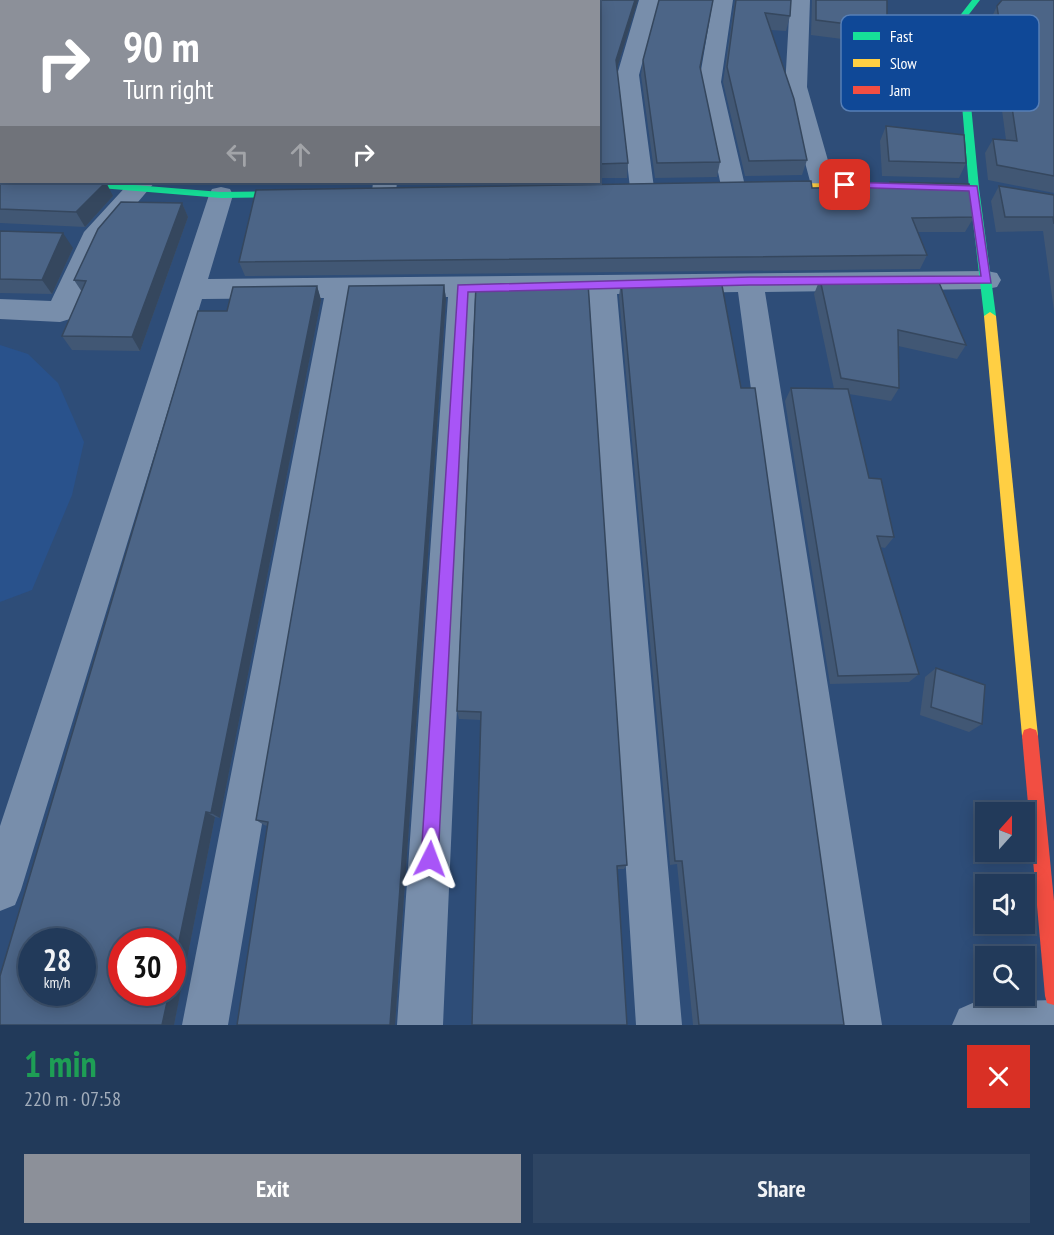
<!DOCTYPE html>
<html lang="en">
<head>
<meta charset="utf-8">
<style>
	body { margin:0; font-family:"PT Sans Narrow",sans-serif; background:#2e4563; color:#f1f3f6; height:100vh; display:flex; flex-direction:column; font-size:22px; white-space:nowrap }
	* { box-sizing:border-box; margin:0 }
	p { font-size:20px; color:#a2adbb }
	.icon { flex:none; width:33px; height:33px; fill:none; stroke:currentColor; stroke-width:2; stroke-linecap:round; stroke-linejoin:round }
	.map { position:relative; height:1025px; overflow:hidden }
	.sheet { display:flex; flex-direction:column; background:#223a5a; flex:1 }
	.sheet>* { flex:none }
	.guide { position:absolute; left:0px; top:0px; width:600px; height:183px; box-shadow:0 3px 15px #0003,0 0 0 2px #3f5470; background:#8c9099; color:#fff; overflow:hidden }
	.needle { width:39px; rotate:21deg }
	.fabs { position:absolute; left:975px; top:802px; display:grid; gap:12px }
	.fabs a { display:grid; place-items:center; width:60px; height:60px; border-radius:0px; background:#223a5a; box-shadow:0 3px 15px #0003,0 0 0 2px #3f5470; font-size:30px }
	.speed { position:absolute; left:18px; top:928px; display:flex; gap:12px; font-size:30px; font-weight:700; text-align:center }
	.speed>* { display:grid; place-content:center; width:78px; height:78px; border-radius:50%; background:#223a5a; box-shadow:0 3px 15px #0003,0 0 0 2px #3f5470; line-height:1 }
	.speed small { font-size:15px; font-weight:400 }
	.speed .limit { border:9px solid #d22; background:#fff; color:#111 }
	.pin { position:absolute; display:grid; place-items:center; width:51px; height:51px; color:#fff; margin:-26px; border-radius:12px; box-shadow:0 3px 9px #0006 }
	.me { position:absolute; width:66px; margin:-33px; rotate:3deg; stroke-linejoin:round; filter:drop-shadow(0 0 4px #0008) }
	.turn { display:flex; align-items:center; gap:21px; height:126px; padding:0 24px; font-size:27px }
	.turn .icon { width:78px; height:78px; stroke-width:2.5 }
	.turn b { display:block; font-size:42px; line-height:51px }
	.lanes { display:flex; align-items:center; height:57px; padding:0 24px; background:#0003; justify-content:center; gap:30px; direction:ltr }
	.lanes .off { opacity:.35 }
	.round { display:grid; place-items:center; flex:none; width:63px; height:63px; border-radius:0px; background:#2e4563 }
	.summary { display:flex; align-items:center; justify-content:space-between; height:102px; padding:0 24px }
	h1 { font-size:36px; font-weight:800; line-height:45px; color:#1e9e55 }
	.action { display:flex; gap:12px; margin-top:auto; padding:12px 24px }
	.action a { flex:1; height:69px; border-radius:0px; background:#8c9099; color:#fff; font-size:24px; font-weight:800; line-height:69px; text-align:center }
	.action a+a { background:#2e4563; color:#f1f3f6 }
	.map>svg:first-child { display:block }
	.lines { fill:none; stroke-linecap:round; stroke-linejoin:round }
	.river { fill:#29528c; fill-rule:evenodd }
	.street { fill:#788eab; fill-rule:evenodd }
	.fast { fill:#16e098; fill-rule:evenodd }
	.slow { fill:#ffcf43; fill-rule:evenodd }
	.jam { fill:#f24e42; fill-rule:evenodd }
	.wall { fill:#415774 }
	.shaded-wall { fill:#35475e }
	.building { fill:#4c6587; stroke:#35475e; stroke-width:1.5; fill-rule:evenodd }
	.route { fill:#a855f7; stroke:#6d37a1; stroke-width:1.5 }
	.key { fill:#0f4897; stroke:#577fb6; stroke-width:1.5 }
	.key-label { font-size:16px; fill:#fff }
</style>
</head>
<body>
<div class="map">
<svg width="1054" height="1025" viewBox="0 0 1054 1025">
	<rect width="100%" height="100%" fill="#2e4d78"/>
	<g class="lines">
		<g class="river">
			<path d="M0,0L11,2H2V32Z"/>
			<path d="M2,68V104L0,105V69Z"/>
			<path d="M0,345L28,354L58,383L84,442L72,495L32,590L0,602Z"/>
		</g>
		<g class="street">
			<path d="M639,0H659L639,75L654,188L651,194L642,196L633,194L630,188L617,75Z"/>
			<path d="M713,0H733L721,82L745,186L742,192L733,194L724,192L721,186L699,82Z"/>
			<path d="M790,0H810L807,87L835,185L832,191L823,193L814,191L811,185L785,87Z"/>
			<path d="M130,182H155L104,242L70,319L60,322L0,319V299L51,301L84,232Z"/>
			<path d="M373,182H397L396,192L393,198L384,200L375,198L372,192Z"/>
			<path d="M221,187L230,189L233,195L208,279L987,271L997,273L1001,280L997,287L987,289L765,292L882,1025H836L738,292L617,294L682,1025H636L589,295L475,297L443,1025H397L448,297L351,298L228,1025H182L324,298L202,299L21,890L15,905L0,911V826L209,195L212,189Z"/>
			<path d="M1054,1000V1025H952L959,1009L975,1002Z"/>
		</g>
		<g class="fast">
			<path d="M972,0H980L963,22L979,188L996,316L990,320L984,316L969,188L955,22Z"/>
			<path d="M59,182H97L221,192L300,191L305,194L300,197L221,198L64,185Z"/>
		</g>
		<g class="slow">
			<path d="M766,183L933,184L938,187L933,190L762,188L761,186Z"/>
			<path d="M990,312L996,316L1038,736L1036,742L1030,744L1024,742L1022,736L984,316Z"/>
		</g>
		<path class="jam" d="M1030,728L1036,730L1038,736L1054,901V1005L1047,1003L1045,996L1022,736L1024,730Z"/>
	</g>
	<g class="wall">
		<path d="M138,0H638L617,68L628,163L627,178H598V2H136Z"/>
		<path d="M735,0H791L790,16L786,31L771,30L807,160L802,175L745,176L723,82Z"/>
		<path d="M812,0H887V29L881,44L811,35Z"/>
		<path d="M1054,0V193L988,180L985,153L993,139L1006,140L990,21L997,6Z"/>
		<path d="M643,60L700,68L720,162L717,177L655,178L641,75Z"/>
		<path d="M886,126L966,163L959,178L882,176L880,141Z"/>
		<path d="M2,141V182L113,196L85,227L0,223V143Z"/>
		<path d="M265,182H416L265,184Z"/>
		<path d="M890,182L974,217L965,232H918L927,255L920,269L245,276L239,262L888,187Z"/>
		<path d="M999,186L1054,195V311L1043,231L996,232L991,201Z"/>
		<path d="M182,203L188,217L140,351L72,350L62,336L82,292L74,280Z"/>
		<path d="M0,231L73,248L52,294L0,293Z"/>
		<path d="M820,279L966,345L957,359L898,346L899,388L891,401L849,394L869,478L894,537L885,548L880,547L919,674L909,682L830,684L785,401L791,388L834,389L814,294Z"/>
		<path d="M621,282L844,1025H693L677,864L670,865L619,296Z"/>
		<path d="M444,285L446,299L395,1025H237L267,826L264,825L256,820Z"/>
		<path d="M476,285L627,865L624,869H617L481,720L459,719L457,711Z"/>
		<path d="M317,286L321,300L220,818L215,817L174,1025H0Z"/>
		<path d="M936,668L982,724L969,732L920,715L925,677Z"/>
	</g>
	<g class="shaded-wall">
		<path d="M252,0H267H262L263,2H250Z"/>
		<path d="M635,0H638L615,75L616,60Z"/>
		<path d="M106,182L113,196L85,227L76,212Z"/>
		<path d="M182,203L188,217L140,351L132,337Z"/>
		<path d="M63,233L73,248L52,294L42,280Z"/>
		<path d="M444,285L446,299L395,1025H390Z"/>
		<path d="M317,286L321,300L220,818L211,813Z"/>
		<path d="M206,812L215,817L174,1025H162L169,993H172V975Z"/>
	</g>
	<g class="building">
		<path d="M138,0H252L250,2H136Z"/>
		<path d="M262,0H635L616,60L628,163L598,164V2H267Z"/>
		<path d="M659,0H713L700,67L720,162L657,163L643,60Z"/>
		<path d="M736,0H791L790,16L765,13L794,99L807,160L749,161L727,67Z"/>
		<path d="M816,0H887V29L816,20Z"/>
		<path d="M1002,0H1054V176L997,165L993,139L1017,141L997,6Z"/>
		<path d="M886,126L964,135L966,163L889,161Z"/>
		<path d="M2,141V165H0V143Z"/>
		<path d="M2,169V182H106L76,212L0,209V170Z"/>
		<path d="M811,181L812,188L890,187V182L969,184L974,217L912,218L927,255L239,262L256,190Z"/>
		<path d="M999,186L1054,195V224L1053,217H1005Z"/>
		<path d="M121,202L182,203L132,337L62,336L86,281L74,280L98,229Z"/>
		<path d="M0,231L63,233L42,280L0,279Z"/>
		<path d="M937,278L966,345L898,330L899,388L841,378L820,279Z"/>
		<path d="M721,280L741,388H755L844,1025H699L682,861H675L621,282Z"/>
		<path d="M588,283L627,865L617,866L627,1025H472L481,712L457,711L476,285Z"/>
		<path d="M444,285L390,1025H237L268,822L256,820L349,286Z"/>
		<path d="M317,286L211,813L206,812L172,975V942H122V993H169L162,1025H0V976L198,311H227L233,287ZM32,942H82V993H32Z"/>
		<path d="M791,388L848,389L869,478L881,479L894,537L877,536L919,674L838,676Z"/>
		<path d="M936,668L985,685L982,724L931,707Z"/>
	</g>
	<path class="route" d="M845,182L977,186L991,283L750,285L468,292L438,859L436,865L430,867L424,865L421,859L458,285L750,277L981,276L969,191L841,187V183Z"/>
	<rect x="841" y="15" width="198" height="96" rx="9" class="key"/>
	<rect x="853" y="32" width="27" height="8" fill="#16e098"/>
	<rect x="853" y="59" width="27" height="8" fill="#ffcf43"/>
	<rect x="853" y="86" width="27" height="8" fill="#f24e42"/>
	<g class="key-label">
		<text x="890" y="42">Fast</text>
		<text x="890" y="69">Slow</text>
		<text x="890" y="96">Jam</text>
	</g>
</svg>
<div class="fabs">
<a><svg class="needle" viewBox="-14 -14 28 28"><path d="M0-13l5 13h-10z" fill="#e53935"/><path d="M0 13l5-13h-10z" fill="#a2adbb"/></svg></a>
<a><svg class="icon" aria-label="sound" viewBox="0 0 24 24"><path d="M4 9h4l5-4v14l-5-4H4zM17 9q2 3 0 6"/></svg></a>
<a><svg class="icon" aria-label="search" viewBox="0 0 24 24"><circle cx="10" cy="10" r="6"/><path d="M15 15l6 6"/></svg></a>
</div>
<div class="speed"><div>28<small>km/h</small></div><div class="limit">30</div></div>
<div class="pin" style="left:845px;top:185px;background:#d93025"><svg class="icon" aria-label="arrive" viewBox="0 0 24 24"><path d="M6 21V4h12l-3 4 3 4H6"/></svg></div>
<svg class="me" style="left:430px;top:859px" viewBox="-20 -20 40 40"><path d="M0-17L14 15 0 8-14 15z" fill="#a855f7" stroke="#fff" stroke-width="4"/></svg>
<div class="guide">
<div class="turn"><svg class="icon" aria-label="right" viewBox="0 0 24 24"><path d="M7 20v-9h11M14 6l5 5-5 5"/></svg><div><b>90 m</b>Turn right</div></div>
<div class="lanes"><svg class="icon off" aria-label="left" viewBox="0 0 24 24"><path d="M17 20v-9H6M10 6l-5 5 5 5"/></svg><svg class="icon off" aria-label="ahead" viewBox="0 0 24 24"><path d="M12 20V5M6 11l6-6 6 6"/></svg><svg class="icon" aria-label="right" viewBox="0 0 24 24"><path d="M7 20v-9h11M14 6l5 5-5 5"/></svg></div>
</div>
</div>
<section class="sheet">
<div class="summary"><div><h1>1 min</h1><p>220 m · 07:58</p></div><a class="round" style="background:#d93025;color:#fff"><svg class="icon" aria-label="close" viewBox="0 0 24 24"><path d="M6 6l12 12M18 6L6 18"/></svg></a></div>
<div class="action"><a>Exit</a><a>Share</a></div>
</section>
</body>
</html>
